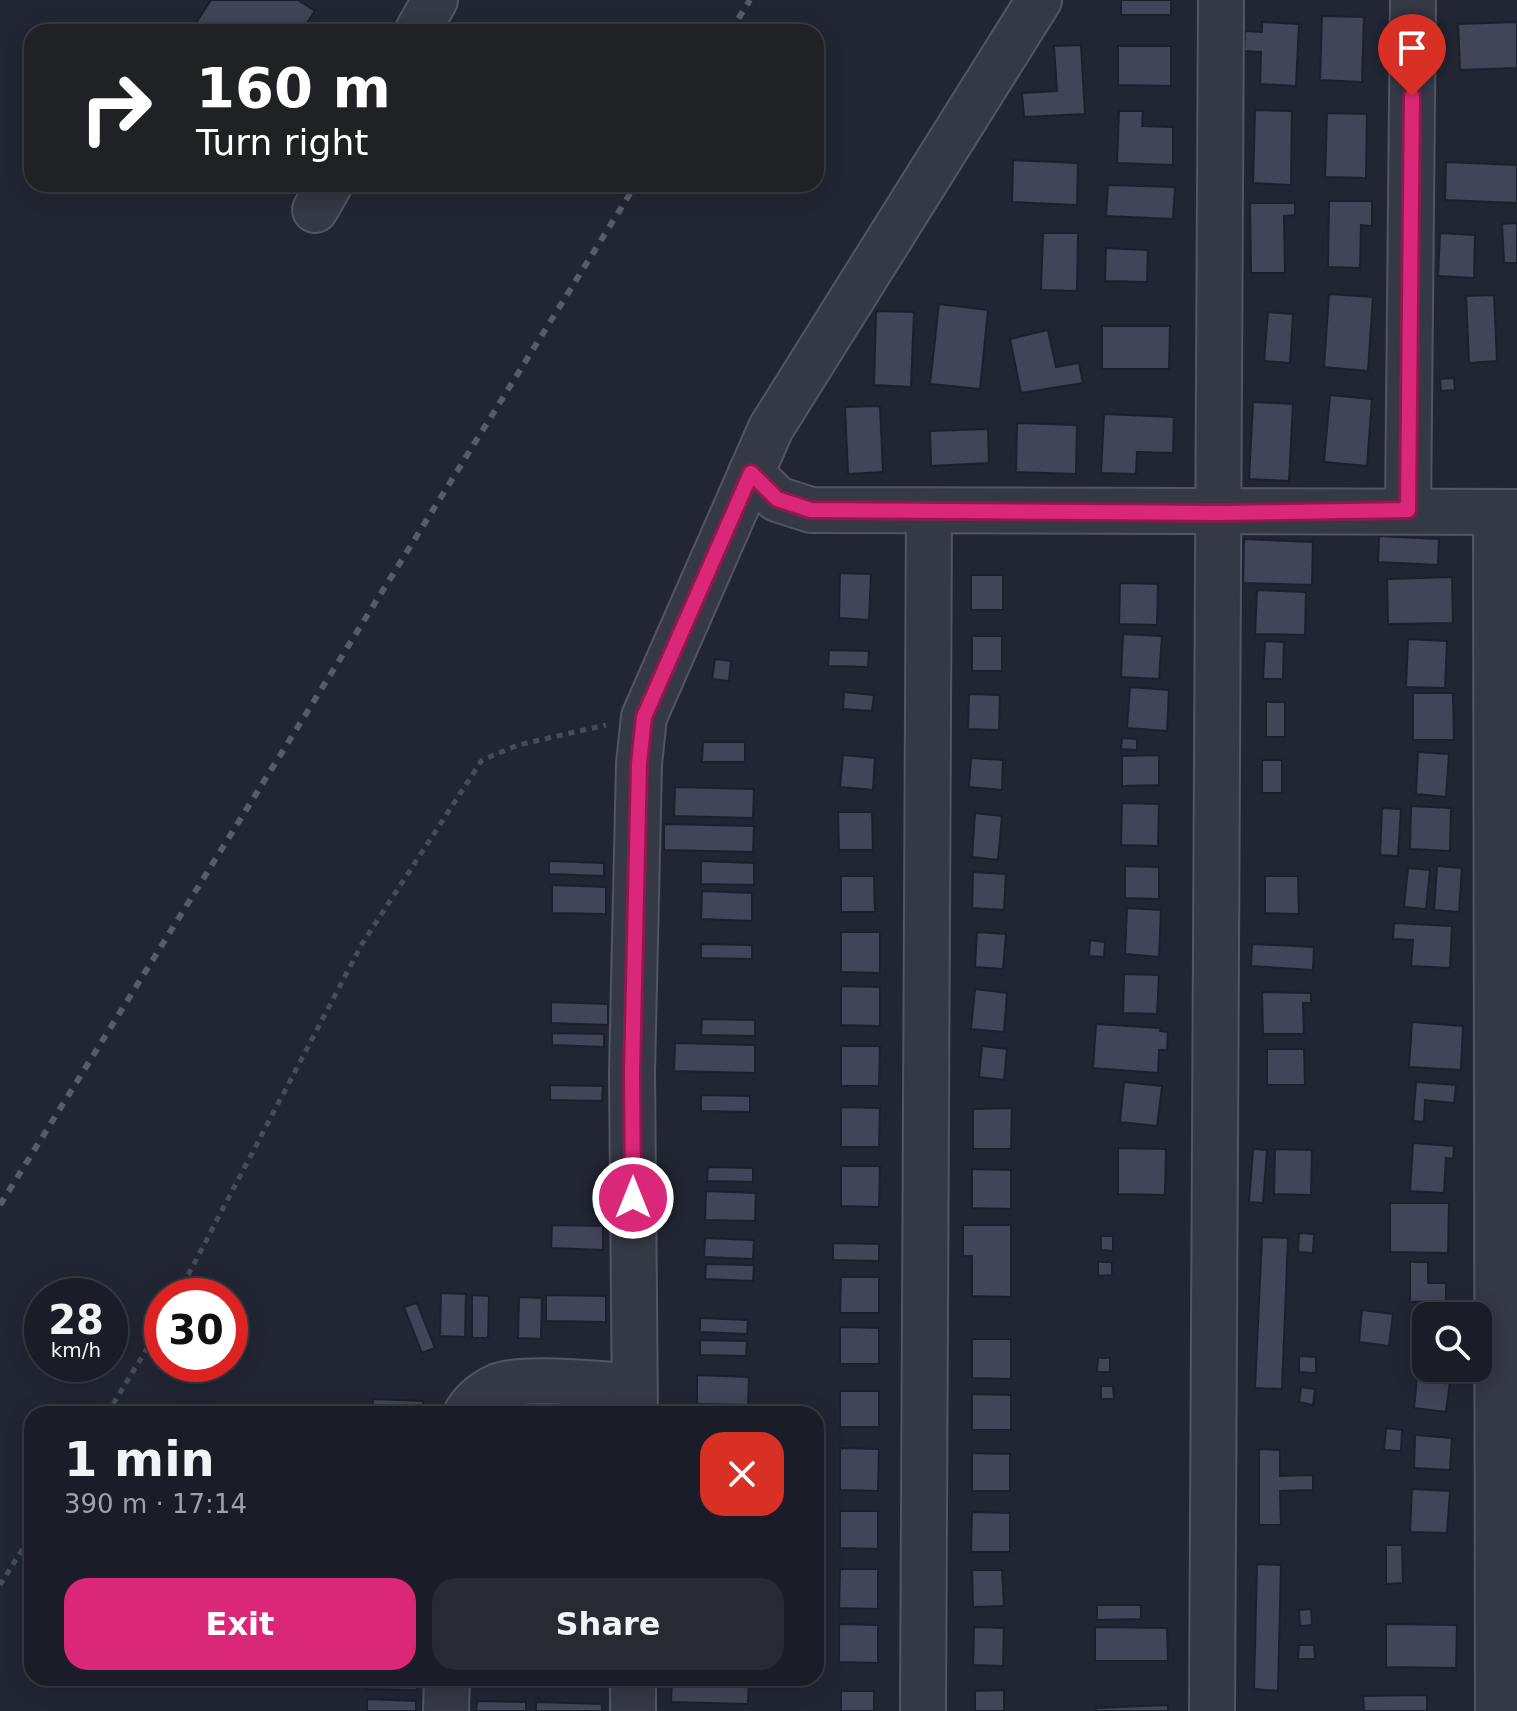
<!DOCTYPE html>
<html lang="en">
<head>
<meta charset="utf-8">
<style>
	body { margin:0; font-family:"DejaVu Sans",sans-serif; background:#272933; color:#f1f3f6; height:100vh; display:flex; flex-direction:column; font-size:30px; white-space:nowrap }
	* { box-sizing:border-box; margin:0 }
	p { font-size:26px; color:#9fa1a7 }
	.icon { flex:none; width:44px; height:44px; fill:none; stroke:currentColor; stroke-width:2; stroke-linecap:round; stroke-linejoin:round }
	.map { position:relative; flex:1; overflow:hidden }
	.sheet { position:absolute; left:24px; top:1406px; width:800px; height:280px; display:flex; flex-direction:column; background:#1a1c27; border-radius:24px; box-shadow:0 4px 20px #0003,0 0 0 2px #383a44 }
	.sheet>* { flex:none }
	.top-card { position:absolute; left:24px; top:24px; width:800px; height:168px; border-radius:24px; box-shadow:0 4px 20px #0003,0 0 0 2px #383a44; background:#202124; color:#fff; overflow:hidden }
	.controls { position:absolute; left:1412px; top:1302px; display:grid; gap:16px }
	.controls a { display:grid; place-items:center; width:80px; height:80px; border-radius:16px; background:#1a1c27; box-shadow:0 4px 20px #0003,0 0 0 2px #383a44; font-size:40px }
	.speed { position:absolute; left:24px; top:1278px; display:flex; gap:16px; font-size:40px; font-weight:700; text-align:center }
	.speed>* { display:grid; place-content:center; width:104px; height:104px; border-radius:50%; background:#1a1c27; box-shadow:0 4px 20px #0003,0 0 0 2px #383a44; line-height:1 }
	.speed small { font-size:20px; font-weight:400 }
	.speed .limit { border:12px solid #d22; background:#fff; color:#111 }
	.pin { position:absolute; display:grid; place-items:center; width:68px; height:68px; color:#fff; margin:-82px -34px; border-radius:50% 50% 50% 0; rotate:-45deg; box-shadow:0 0 8px #0007 }
	.pin .icon { rotate:45deg }
	.me { position:absolute; width:88px; margin:-44px; rotate:0deg; stroke-linejoin:round; filter:drop-shadow(0 0 6px #0008) }
	.turn { display:flex; align-items:center; gap:28px; height:168px; padding:0 40px; font-size:36px }
	.turn .icon { width:104px; height:104px; stroke-width:2.5 }
	.turn b { display:block; font-size:56px; line-height:68px }
	.round { display:grid; place-items:center; flex:none; width:84px; height:84px; border-radius:24px; background:#272933 }
	.headline { display:flex; align-items:center; justify-content:space-between; height:136px; padding:0 40px }
	h1 { font-size:48px; font-weight:700; line-height:60px }
	.action { display:flex; gap:16px; margin-top:auto; padding:16px 40px }
	.action a { flex:1; height:92px; border-radius:24px; background:#db2777; color:#fff; font-size:32px; font-weight:700; line-height:92px; text-align:center }
	.action a+a { background:#272933; color:#f1f3f6 }
	.map>svg:first-child { display:block }
	.building { fill:#404557; stroke:#1c1f2c; stroke-width:2 }
	.lines { fill:none; stroke-linecap:round; stroke-linejoin:round }
	.minor-casing { stroke:#525563; stroke-width:48 }
	.path { stroke:#434f55; stroke-width:5; stroke-dasharray:6 6; stroke-linecap:butt }
	.minor { stroke:#353845; stroke-width:44 }
	.rail { stroke:#575b6c; stroke-width:6; stroke-dasharray:8 8; stroke-linecap:butt }
	.route-casing { stroke:#8e194d; stroke-width:20 }
	.route { stroke:#db2777; stroke-width:14 }
</style>
</head>
<body>
<div class="map">
<svg width="1517" height="1711" viewBox="0 0 1517 1711">
	<rect width="100%" height="100%" fill="#222634"/>
	<g class="building">
		<path d="M211,0H298L315,11L301,32H190Z"/>
		<rect x="1121" y="0" width="50" height="15"/>
		<path d="M1322,16L1364,17L1362,82L1320,80Z"/>
		<path d="M1262,22L1299,24L1296,86L1260,84L1261,52L1244,51L1245,31L1262,32Z"/>
		<path d="M1517,22V68L1460,70L1458,24Z"/>
		<path d="M1081,45L1085,114L1024,117L1022,93L1057,91L1054,46Z"/>
		<path d="M1118,46H1171V86L1118,85Z"/>
		<path d="M1255,110L1292,111L1291,185L1253,183Z"/>
		<path d="M1119,111H1143L1142,126L1173,127V165L1117,163Z"/>
		<path d="M1327,113L1367,114L1366,178L1325,177Z"/>
		<path d="M1013,160L1078,163L1077,205L1012,202Z"/>
		<path d="M1446,162L1517,165V203L1445,200Z"/>
		<path d="M1108,185L1175,187L1173,219L1106,216Z"/>
		<path d="M1329,201H1372V226L1361,225L1360,268L1328,267Z"/>
		<path d="M1250,203H1295V215L1284,216L1285,273H1251Z"/>
		<path d="M1517,223V263H1504L1502,224Z"/>
		<path d="M1043,233H1078L1077,291L1041,290Z"/>
		<path d="M1440,233L1475,235L1474,278L1438,276Z"/>
		<path d="M1106,248L1148,250L1147,282L1105,281Z"/>
		<path d="M1329,294L1373,297L1368,371L1324,367Z"/>
		<path d="M1494,295L1497,361L1469,363L1466,296Z"/>
		<path d="M939,304L988,310L980,389L930,384Z"/>
		<path d="M876,311L914,312L911,387L874,385Z"/>
		<path d="M1268,312L1293,314L1290,363L1264,361Z"/>
		<path d="M1102,326H1170L1169,369H1102Z"/>
		<path d="M1048,330L1056,367L1079,363L1083,383L1021,393L1010,339Z"/>
		<path d="M1454,378L1455,390L1441,391L1440,379Z"/>
		<path d="M1330,395L1372,399L1367,466L1324,462Z"/>
		<path d="M1253,402L1293,404L1289,481L1249,479Z"/>
		<path d="M880,406L883,472L848,474L845,407Z"/>
		<path d="M1104,414L1174,417L1173,453L1137,452L1136,474L1101,473Z"/>
		<path d="M1017,423L1077,425L1076,474L1016,472Z"/>
		<path d="M988,429L989,463L931,466L930,431Z"/>
		<path d="M1379,536L1439,539L1438,565L1378,562Z"/>
		<path d="M1244,539L1313,542L1312,585L1243,583Z"/>
		<path d="M840,573L871,574L869,620L839,618Z"/>
		<rect x="971" y="575" width="32" height="35"/>
		<path d="M1452,577L1453,623L1388,624L1387,579Z"/>
		<path d="M1120,583L1158,584L1157,625L1119,624Z"/>
		<path d="M1257,590L1306,592L1305,635L1255,634Z"/>
		<path d="M1123,634L1162,636L1159,679L1121,677Z"/>
		<rect x="972" y="636" width="30" height="35"/>
		<path d="M1408,639L1447,641L1445,688L1406,687Z"/>
		<path d="M1265,641L1284,642L1283,679H1263Z"/>
		<path d="M829,650L869,651L868,667L828,666Z"/>
		<path d="M715,659L731,661L729,681L712,679Z"/>
		<path d="M1130,687L1169,690L1167,731L1127,728Z"/>
		<path d="M844,692L874,695L872,711L843,709Z"/>
		<path d="M1413,693H1453L1454,740H1413Z"/>
		<path d="M969,694L1000,695L999,730L968,729Z"/>
		<rect x="1266" y="702" width="19" height="35"/>
		<path d="M1122,738L1137,739V750L1121,749Z"/>
		<path d="M703,742H745V762H702Z"/>
		<path d="M1418,752L1449,754L1446,797L1416,794Z"/>
		<path d="M843,755L875,758L873,790L840,787Z"/>
		<path d="M1159,755V785L1122,786V756Z"/>
		<path d="M971,758L1003,760L1002,790L969,787Z"/>
		<rect x="1262" y="760" width="20" height="33"/>
		<path d="M675,787L754,789L753,818L674,816Z"/>
		<path d="M1122,803L1159,804L1158,846L1121,845Z"/>
		<path d="M1411,806L1451,808L1450,851L1410,849Z"/>
		<path d="M1382,808L1401,809L1398,856L1380,855Z"/>
		<path d="M838,812H872L873,850H839Z"/>
		<path d="M975,813L1002,816L998,860L972,857Z"/>
		<path d="M664,824L754,826L753,852L664,850Z"/>
		<path d="M549,861L604,863V876L549,874Z"/>
		<path d="M701,861L754,863V885L701,884Z"/>
		<path d="M1125,866L1159,867V899L1125,898Z"/>
		<path d="M1437,866L1462,868L1459,912L1434,910Z"/>
		<path d="M1408,868L1430,870L1426,909L1404,907Z"/>
		<path d="M973,872L1006,874L1004,910L972,908Z"/>
		<path d="M841,876H874L875,912H841Z"/>
		<path d="M1265,876H1298L1299,914L1265,913Z"/>
		<path d="M552,885L606,887V914L552,913Z"/>
		<path d="M702,891L752,893V921L701,919Z"/>
		<path d="M1127,908L1161,910L1159,957L1125,954Z"/>
		<path d="M1394,923L1452,926L1450,968L1411,966L1413,940L1393,939Z"/>
		<path d="M841,932H880V973L841,972Z"/>
		<path d="M977,932L1006,934L1003,969L975,967Z"/>
		<path d="M1090,940L1105,942L1104,957L1089,956Z"/>
		<path d="M701,944L752,945V959L701,958Z"/>
		<path d="M1252,944L1314,947L1313,970L1251,966Z"/>
		<path d="M1124,974L1159,975L1157,1014L1123,1013Z"/>
		<path d="M841,986L880,987V1026L841,1025Z"/>
		<path d="M975,989L1007,993L1004,1032L971,1029Z"/>
		<path d="M1262,992L1311,993V1003H1303L1304,1034H1263Z"/>
		<path d="M551,1002L608,1004V1025L551,1023Z"/>
		<path d="M702,1019L755,1020V1036L701,1035Z"/>
		<path d="M1412,1022L1463,1026L1461,1070L1409,1067Z"/>
		<path d="M1096,1024L1161,1028L1160,1031L1168,1032L1167,1050H1159L1158,1073L1093,1068Z"/>
		<path d="M552,1033L604,1034V1047L552,1045Z"/>
		<path d="M675,1043L755,1045V1073L674,1071Z"/>
		<path d="M841,1046H880L879,1086H841Z"/>
		<path d="M982,1046L1007,1049L1004,1080L979,1077Z"/>
		<path d="M1267,1049H1304L1305,1085H1267Z"/>
		<path d="M1124,1082L1162,1086L1157,1126L1120,1122Z"/>
		<path d="M1416,1082L1456,1085L1454,1103L1425,1100L1424,1122L1413,1121Z"/>
		<path d="M550,1085L603,1086L602,1101L550,1100Z"/>
		<path d="M701,1095L750,1096V1112L701,1111Z"/>
		<path d="M841,1107L880,1108L879,1147H841Z"/>
		<path d="M1012,1108L1011,1149H973V1109Z"/>
		<path d="M1413,1143L1454,1146L1453,1159L1446,1158L1444,1193L1410,1191Z"/>
		<path d="M1118,1148L1166,1149L1165,1195L1118,1194Z"/>
		<path d="M1253,1149L1267,1150L1263,1203L1249,1202Z"/>
		<path d="M1275,1149L1312,1150L1311,1195L1274,1194Z"/>
		<path d="M841,1166H880L879,1207L841,1206Z"/>
		<path d="M708,1167L753,1168V1182L707,1181Z"/>
		<path d="M972,1169L1011,1170V1209L972,1208Z"/>
		<path d="M706,1191L756,1193L755,1221L705,1220Z"/>
		<path d="M1390,1203H1449L1448,1253L1390,1252Z"/>
		<path d="M552,1225L603,1226V1250L551,1248Z"/>
		<path d="M963,1225H1011V1297L972,1296V1256H963Z"/>
		<path d="M1299,1233L1314,1234L1313,1253L1298,1252Z"/>
		<path d="M1101,1236H1113V1251L1101,1250Z"/>
		<path d="M1262,1237L1288,1238L1282,1389L1255,1388Z"/>
		<path d="M705,1238L754,1240L753,1259L704,1257Z"/>
		<path d="M833,1243L879,1244V1261L833,1260Z"/>
		<path d="M1098,1262H1112V1275L1098,1276Z"/>
		<path d="M1410,1262H1428V1283H1446V1301L1410,1302Z"/>
		<path d="M706,1264L754,1265L753,1281L705,1279Z"/>
		<path d="M841,1277H879V1313H840Z"/>
		<path d="M441,1293L466,1294L465,1337L440,1336Z"/>
		<path d="M472,1295L489,1296L488,1338H472Z"/>
		<path d="M546,1295L606,1296V1322L546,1321Z"/>
		<path d="M519,1297L542,1298L541,1339L518,1338Z"/>
		<path d="M417,1303L435,1348L422,1353L404,1307Z"/>
		<path d="M1362,1310L1393,1314L1389,1346L1359,1342Z"/>
		<path d="M1452,1314L1426,1316V1362L1412,1361V1315Z"/>
		<path d="M700,1318L748,1320L747,1334L700,1332Z"/>
		<path d="M840,1327L879,1328V1364H840Z"/>
		<path d="M972,1339H1011V1379L972,1378Z"/>
		<path d="M700,1340L747,1341L746,1356L700,1355Z"/>
		<path d="M1299,1356L1316,1357V1373L1299,1372Z"/>
		<path d="M1098,1358H1110V1372H1097Z"/>
		<path d="M697,1375L749,1377L748,1405L697,1404Z"/>
		<path d="M1417,1377L1450,1381L1446,1412L1414,1408Z"/>
		<path d="M1101,1386H1113L1114,1399H1101Z"/>
		<path d="M1301,1387L1315,1389L1313,1405L1299,1402Z"/>
		<rect x="840" y="1391" width="39" height="36"/>
		<path d="M972,1394L1011,1395V1430H972Z"/>
		<path d="M373,1399L423,1401V1414H373Z"/>
		<path d="M1386,1428L1402,1430L1401,1451L1384,1450Z"/>
		<path d="M1415,1435L1452,1438L1450,1470L1414,1468Z"/>
		<path d="M840,1448L879,1449L878,1491L840,1490Z"/>
		<path d="M1259,1449L1280,1450V1476L1313,1475V1490L1280,1491L1281,1525H1259Z"/>
		<path d="M972,1453L1010,1454V1491H972Z"/>
		<path d="M1412,1489L1450,1491L1447,1533L1410,1532Z"/>
		<path d="M840,1511H878V1549L840,1548Z"/>
		<path d="M972,1512L1010,1513V1552H971Z"/>
		<path d="M1386,1545H1402L1403,1583L1386,1584Z"/>
		<path d="M1257,1564L1281,1565L1278,1691L1254,1689Z"/>
		<path d="M840,1569H878V1609L839,1608Z"/>
		<path d="M972,1570H1002L1004,1606L973,1607Z"/>
		<path d="M1097,1605H1141V1619L1097,1620Z"/>
		<path d="M1311,1609L1312,1625L1300,1626L1299,1610Z"/>
		<path d="M839,1624L878,1625V1663L839,1662Z"/>
		<path d="M1386,1624L1457,1625L1456,1668L1386,1667Z"/>
		<path d="M974,1627L1004,1628L1003,1666L973,1665Z"/>
		<path d="M1095,1627L1167,1628L1168,1661H1095Z"/>
		<path d="M1299,1645H1314L1315,1659H1298Z"/>
		<path d="M366,1678H417V1690L365,1689Z"/>
		<path d="M474,1678H524L523,1681L474,1679Z"/>
		<path d="M534,1678H588V1682L534,1680Z"/>
		<path d="M672,1678L749,1679L748,1704L671,1702Z"/>
		<path d="M1004,1690V1711H975V1691Z"/>
		<rect x="841" y="1691" width="33" height="20"/>
		<path d="M1427,1695V1711H1364L1363,1696Z"/>
		<path d="M367,1699L416,1701V1711H367Z"/>
		<path d="M477,1701L526,1702V1711H476Z"/>
		<path d="M536,1702L602,1704V1711H536Z"/>
		<path d="M1168,1705V1711H1096V1708Z"/>
	</g>
	<g class="lines">
		<g class="minor-casing">
			<g id="minor">
				<path d="M417,32L435,0"/>
				<path d="M315,210L330,184"/>
				<path d="M751,473L777,499L811,510L1517,512"/>
				<path d="M1408,510L1413,0"/>
				<path d="M1496,513L1498,1711"/>
				<path d="M466,1414C473,1401 485,1392 498,1386C527,1376 601,1385 634,1386"/>
				<path d="M635,1414L632,1072L639,764L644,717L771,428L1039,0"/>
				<path d="M446,1711L447,1678"/>
				<path d="M633,1711V1678"/>
				<path d="M923,1711L929,512"/>
				<path d="M1212,1711L1221,0"/>
			</g>
		</g>
		<g class="path">
			<path d="M177,1296L362,944L482,760L518,745L606,725"/>
			<path d="M107,1414L162,1324"/>
			<path d="M0,1585L32,1534"/>
		</g>
		<use href="#minor" class="minor"/>
		<g class="rail">
			<path d="M730,32L750,0"/>
			<path d="M0,1205L636,184"/>
		</g>
	</g>
	<g class="lines">
		<g class="route-casing">
			<path id="route" d="M633,1198L632,1072L639,764L644,717L751,473L777,499L811,510L1219,513L1408,510L1412,96"/>
		</g>
		<use href="#route" class="route"/>
	</g>
</svg>
<div class="controls">
<a><svg class="icon" aria-label="search" viewBox="0 0 24 24"><circle cx="10" cy="10" r="6"/><path d="M15 15l6 6"/></svg></a>
</div>
<div class="speed"><div>28<small>km/h</small></div><div class="limit">30</div></div>
<div class="pin" style="left:1412px;top:96px;background:#d93025"><svg class="icon" aria-label="arrive" viewBox="0 0 24 24"><path d="M6 21V4h12l-3 4 3 4H6"/></svg></div>
<svg class="me" style="left:633px;top:1198px" viewBox="-20 -20 40 40"><circle r="17" fill="#db2777" stroke="#fff" stroke-width="3"/><path d="M0-11L8 9 0 5-8 9z" fill="#fff"/></svg>
<div class="top-card">
<div class="turn"><svg class="icon" aria-label="right" viewBox="0 0 24 24"><path d="M7 20v-9h11M14 6l5 5-5 5"/></svg><div><b>160 m</b>Turn right</div></div>
</div>
<section class="sheet">
<div class="headline"><div><h1>1 min</h1><p>390 m · 17:14</p></div><a class="round" style="background:#d93025;color:#fff"><svg class="icon" aria-label="close" viewBox="0 0 24 24"><path d="M6 6l12 12M18 6L6 18"/></svg></a></div>
<div class="action"><a>Exit</a><a>Share</a></div>
</section>
</div>
</body>
</html>
